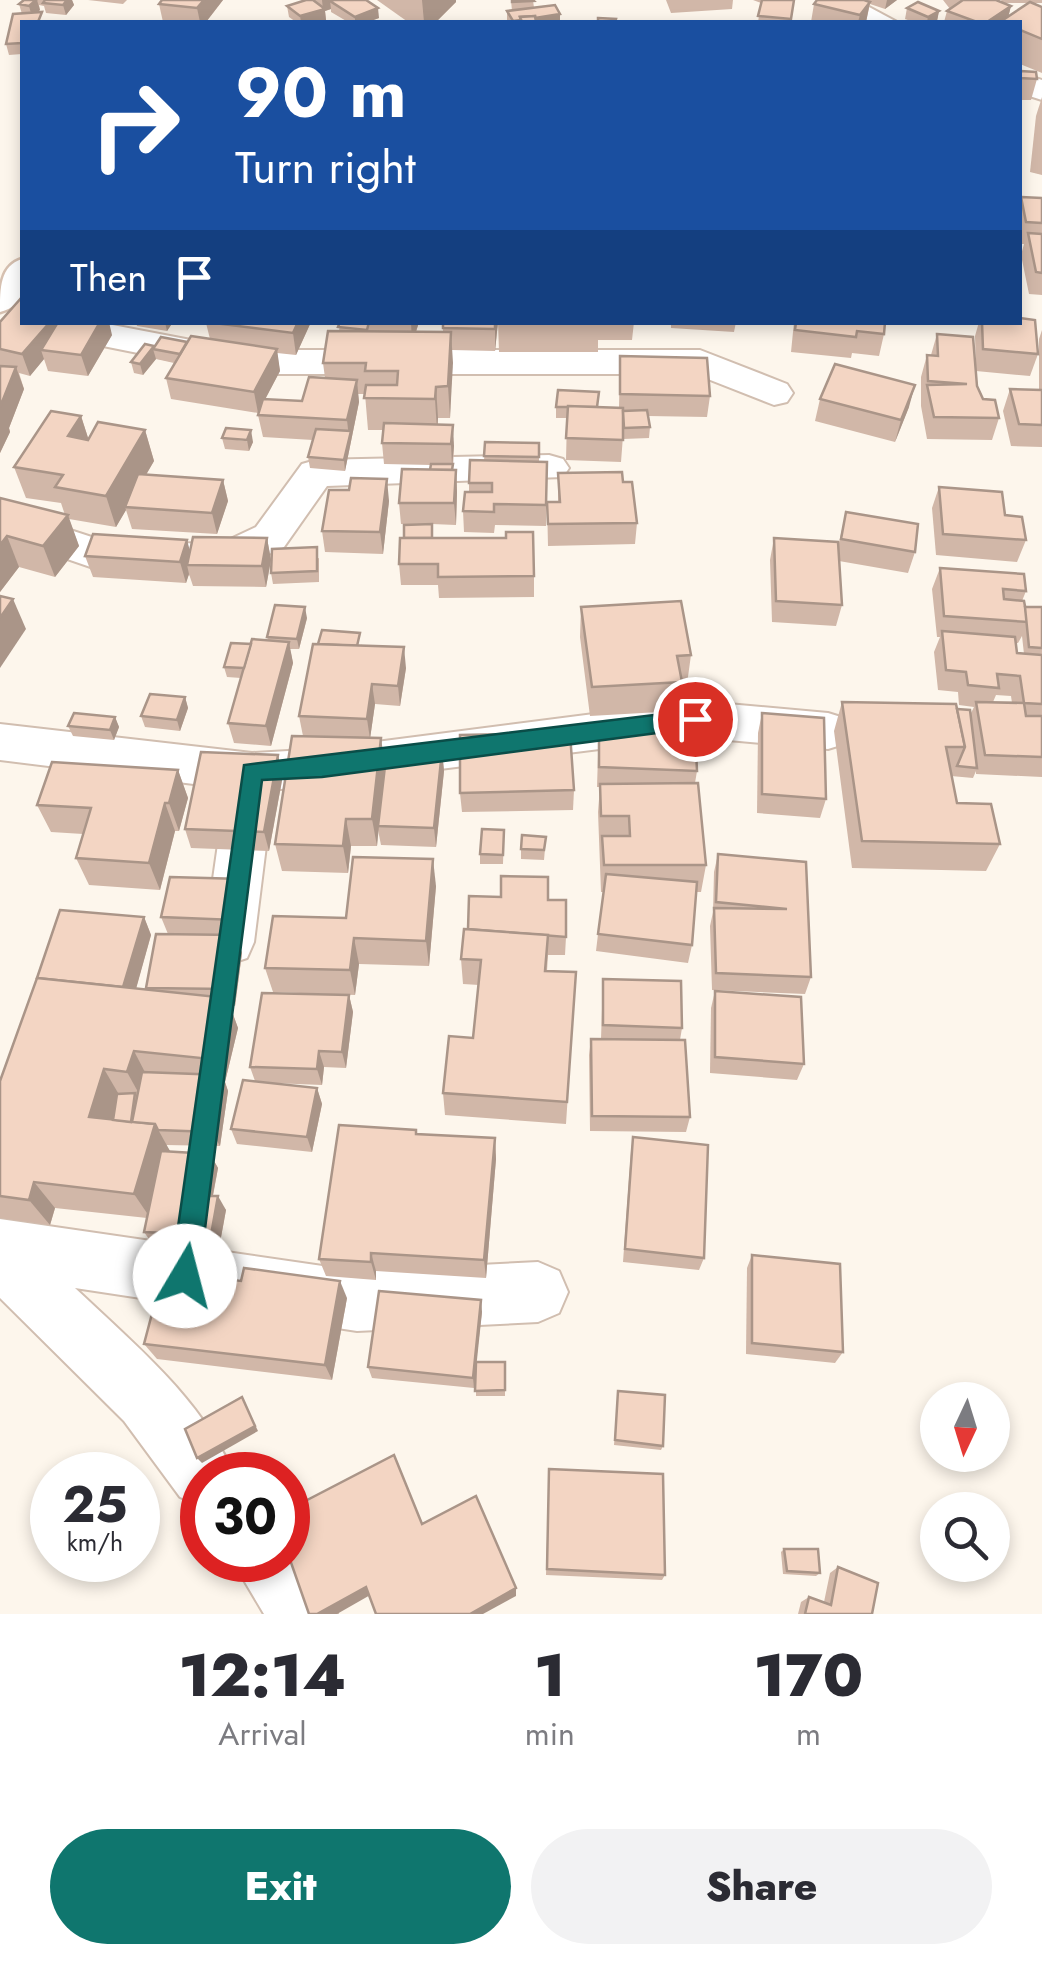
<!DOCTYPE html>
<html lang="en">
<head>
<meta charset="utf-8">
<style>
	body { margin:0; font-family:Jost,sans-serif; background:#f2f2f3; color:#2b2b33; height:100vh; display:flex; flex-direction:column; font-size:38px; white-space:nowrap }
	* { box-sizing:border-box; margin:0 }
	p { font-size:32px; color:#7c7c81 }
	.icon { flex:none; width:55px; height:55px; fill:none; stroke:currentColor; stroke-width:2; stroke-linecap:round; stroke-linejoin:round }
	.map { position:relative; height:1614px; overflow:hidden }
	.side { display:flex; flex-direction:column; background:#fff; flex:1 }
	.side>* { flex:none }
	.guide { position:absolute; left:20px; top:20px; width:1002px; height:305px; border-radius:0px; box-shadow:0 5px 15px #0003; background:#1a4fa0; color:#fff; overflow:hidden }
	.needle { width:65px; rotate:184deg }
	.fabs { position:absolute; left:920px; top:1382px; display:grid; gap:20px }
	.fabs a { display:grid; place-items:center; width:90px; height:90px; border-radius:50%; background:#fff; box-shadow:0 5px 15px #0003; font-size:50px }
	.speed { position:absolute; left:30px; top:1452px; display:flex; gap:20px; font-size:50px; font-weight:700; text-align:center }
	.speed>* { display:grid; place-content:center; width:130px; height:130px; border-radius:50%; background:#fff; box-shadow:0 5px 15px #0003; line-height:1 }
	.speed small { font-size:25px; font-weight:400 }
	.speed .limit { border:15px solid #d22; background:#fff; color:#111 }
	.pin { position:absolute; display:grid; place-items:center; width:85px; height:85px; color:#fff; margin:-42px; border:5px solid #fff; border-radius:50%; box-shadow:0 2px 10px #0007 }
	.me { position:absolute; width:110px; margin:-55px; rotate:8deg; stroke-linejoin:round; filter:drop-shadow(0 0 8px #0008) }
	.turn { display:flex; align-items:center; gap:35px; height:210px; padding:0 50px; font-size:45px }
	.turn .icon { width:130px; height:130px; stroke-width:2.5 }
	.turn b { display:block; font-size:70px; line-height:85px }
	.then { display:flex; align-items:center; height:95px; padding:0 50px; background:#0003; gap:20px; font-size:38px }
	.eta { display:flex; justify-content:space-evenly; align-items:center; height:170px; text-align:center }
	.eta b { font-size:60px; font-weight:800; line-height:70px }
	.action { display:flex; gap:20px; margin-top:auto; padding:20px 50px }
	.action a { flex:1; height:115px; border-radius:60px; background:#0f766e; color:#fff; font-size:40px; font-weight:800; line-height:115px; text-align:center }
	.action a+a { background:#f2f2f3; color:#2b2b33 }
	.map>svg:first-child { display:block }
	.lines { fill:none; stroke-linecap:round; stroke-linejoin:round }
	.street-casing { stroke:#d1beb0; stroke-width:4 }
	.secondary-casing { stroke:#d6c0b0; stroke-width:5 }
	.street { fill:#fff; fill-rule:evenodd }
	.secondary { fill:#fff; fill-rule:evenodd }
	.wall { fill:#d1b7a8; fill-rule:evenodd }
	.shaded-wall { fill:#aa9588 }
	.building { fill:#f3d5c3; stroke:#aa9588; stroke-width:2.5 }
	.route { fill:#0f766e; stroke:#0a4d48; stroke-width:2.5 }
</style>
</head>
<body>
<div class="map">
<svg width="1042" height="1614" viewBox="0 0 1042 1614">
	<rect width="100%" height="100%" fill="#fdf6ec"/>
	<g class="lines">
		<g class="street-casing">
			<g id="street">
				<path d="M818,0H856L897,22H860Z"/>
				<path d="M1020,73L1042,80V100L1020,93Z"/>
				<path d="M22,315V322H97L243,350H700L787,384L793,393L787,402L774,405L695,374H243L23,330L18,322Z"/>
				<path d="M549,455L563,459L569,468L563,477L327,486L284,547L228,573L111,574L0,536V507L113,544L222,543L256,527L302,464L316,460Z"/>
				<path d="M695,701L828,713L844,718L851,731L844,744L828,749L695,737L273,790L254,942L247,958L229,964L211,958L204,942L226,788L0,760V724L252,753L322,749Z"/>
				<path d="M0,1219L357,1271L538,1262L559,1271L568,1292L559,1313L538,1322L357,1331L75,1288C133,1343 203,1400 234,1475H202V1507L180,1497L124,1421L0,1298Z"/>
				<path d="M288,1537L328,1590L337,1614H264L232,1560H288Z"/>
			</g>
		</g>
		<g class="secondary-casing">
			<path id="secondary" d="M22,259C23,283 28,305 0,312C0,288 0,266 22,259Z"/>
		</g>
		<use href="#street" class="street"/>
		<use href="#secondary" class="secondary"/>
	</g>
	<g class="wall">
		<path d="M24,0H72L74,5L66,15L46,13L44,6L39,5L40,10L22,22V54L9,55L6,44L22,14L19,4Z"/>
		<path d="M88,0H127L123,4Z"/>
		<path d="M223,0L206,22H163L159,4Z"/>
		<path d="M306,0H366L379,18L368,22H348L331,12V9L325,11L326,20L317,22H296L289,17L287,6Z"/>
		<path d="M377,0H456V2L436,22H408Z"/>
		<path d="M511,0H533L534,8L560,22H507V11H512Z"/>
		<path d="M666,0H733L732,9L671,13Z"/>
		<path d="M753,0H794L791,22H758L761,3Z"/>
		<path d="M817,0H897L885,9L870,4L866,22H811L814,4Z"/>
		<path d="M943,0H996L1002,2L1001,0H1042V3H1032L1042,7V73L1020,64V22H944L947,11L950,9ZM1005,3H1029L1008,17L1011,6Z"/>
		<path d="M907,8L939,11L937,21L913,22L905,19Z"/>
		<path d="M1020,71L1037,79L1031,100H1020Z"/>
		<path d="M1042,97V175L1030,172L1036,116Z"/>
		<path d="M1021,197L1042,198V295L1029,294L1021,255L1024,244H1020Z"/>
		<path d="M0,322L112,335L88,376L48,371L44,359L30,376L19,373L24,389L9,428L10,432L0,453Z"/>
		<path d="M136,322H173L167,331L137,326Z"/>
		<path d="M311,322L296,355L277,353L280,371L265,399L302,401L325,378L323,363L339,331L340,322H419L416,332H443V322H498L495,351L452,350L450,418H438V424L454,446L453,470H456L457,492L456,525L432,524L433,538L534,576V597L439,598L438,585H401L399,564L404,538L424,524H401L399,503L430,470L431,465L384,464L382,443L383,430H368L365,394H358L359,402L345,471L310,468L308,457L313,440L263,437L258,415L260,409L258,413L171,399L166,378L174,363L156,359L143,375L134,373L131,362L154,346L210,339L206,323Z"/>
		<path d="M498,322H634L632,340H598V352H499Z"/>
		<path d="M671,322H736L734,332L671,328Z"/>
		<path d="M794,322H885L884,334L879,356L852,353L851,358L791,352Z"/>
		<path d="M979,322H1020L1038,354L1030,376L976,371L975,336Z"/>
		<path d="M1042,330V447L1011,446L1003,411L1010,389L1039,390V339Z"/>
		<path d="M937,334L977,386L983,399L999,418L992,440L927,439L921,406V377L927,355H931Z"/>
		<path d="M620,356L710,396L707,417L648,416L650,427L649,438L623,439V436L621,462L566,460L567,418H556V407L619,408Z"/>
		<path d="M820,399L909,407L895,442L815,421Z"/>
		<path d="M81,416L88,438L145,430L154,461L146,475L223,480L228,501L217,534L132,529L126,510L116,527L69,519L79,546L55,577L19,567L0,592V498L65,515L61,503L26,498L14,467Z"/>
		<path d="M222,438L253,442L249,451L225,449Z"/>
		<path d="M485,442L539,443V462H547L546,526L495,525L494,533L464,532L463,511L469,492V483L484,461Z"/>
		<path d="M558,473L623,482L637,523L635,544L548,546L547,502H558Z"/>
		<path d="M939,487L1005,515L1026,540L1017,562L936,555L932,508Z"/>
		<path d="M349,490L389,501L383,554L325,552L322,531Z"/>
		<path d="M846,512L915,552L908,573L839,561L842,605L836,626L772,622L770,560L774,538L838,547Z"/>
		<path d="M267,538L271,560L266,587L193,586L189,574L186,583L93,577L85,556L190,550Z"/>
		<path d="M319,558V582L273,584L271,573Z"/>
		<path d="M940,568L1026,591L1022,601L1025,607H1042V777L976,774V771L973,778L951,776L957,803L1000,844L986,871L852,868L834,731L842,702L957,709L971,713L974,707L959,705L958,692L938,690L934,652L940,637H937L932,589ZM1022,636L1024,654L1017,653L1016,643H1018ZM996,695L1011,696L1012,703L993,702Z"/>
		<path d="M581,607L691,655L687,684L681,685L677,711L590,716L580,637Z"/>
		<path d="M307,618L299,649H290L293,663L271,746L234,743L228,723L241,678L227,677L224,667L268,640L267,637Z"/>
		<path d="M362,644L361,646L406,668L400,706L375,704L370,738L385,766L442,751L444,771L436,847L381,845L378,830L377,846H351L348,873L282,871L275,844L303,736L299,716Z"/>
		<path d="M185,697L188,708L180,731L145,727L141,716Z"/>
		<path d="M762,713L826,799L820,818L757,813L758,733Z"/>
		<path d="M115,717L119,727L114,740L73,736L68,726Z"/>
		<path d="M599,725L697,771L695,783L706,865L701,892H696L692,945L688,963L596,951L603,892H601L598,812L600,787H597Z"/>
		<path d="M178,770L188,798L179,831H175L160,890L89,885L76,858L83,834L51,832L37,805Z"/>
		<path d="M283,775L269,851L191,848L185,829Z"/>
		<path d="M574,790L573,810L462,812L460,793Z"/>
		<path d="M504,830L503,864H480V854Z"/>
		<path d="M546,837L544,860L521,859V849Z"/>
		<path d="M718,854L806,862L811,977L805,994L712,990L710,926L713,912L714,872Z"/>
		<path d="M242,879L247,898L241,938L236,937L242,953L235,1006H230L238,1028L225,1082L228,1091L220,1146L166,1145L170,1151L210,1154L218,1168L213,1196L226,1210L219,1248L153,1245L144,1232L147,1218L55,1208L50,1225L0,1218V1081L144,917L151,935L136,988L146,989L168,934L161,917Z"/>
		<path d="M436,886L429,966L359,964L355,995L273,992L265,968L346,918Z"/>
		<path d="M548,900L566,937L565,955H548L547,971L576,972L566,1124L445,1115L443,1093L473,1038L479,985L463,984L461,959L468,929Z"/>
		<path d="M603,979L682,1028L680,1040L690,1117L686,1132L590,1131L589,1055L591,1039H601Z"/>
		<path d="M715,991L804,1064L797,1080L710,1073L711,1008Z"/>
		<path d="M349,995L353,1012L346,1068L324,1067L322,1085L272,1083L317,1088L322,1104L312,1152L237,1144L231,1129L255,1081L250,1067Z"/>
		<path d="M416,1130L417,1134L495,1138L496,1159L486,1278L376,1271V1280L326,1276L319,1259Z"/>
		<path d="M633,1137L704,1258L699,1270L623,1262L631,1151Z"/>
		<path d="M752,1255L843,1352L835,1363L746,1354L747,1268Z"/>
		<path d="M347,1298L332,1380L157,1359L144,1344Z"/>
		<path d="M482,1312L476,1362H505V1396H476V1371L474,1388L372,1378L368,1367Z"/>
		<path d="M618,1391L663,1446L661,1450L614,1445Z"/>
		<path d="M549,1469L665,1575L662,1580L546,1575Z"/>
		<path d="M784,1549L820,1573L816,1576L783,1574L781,1552Z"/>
		<path d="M838,1567L872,1614H798L801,1602L809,1597L824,1602L830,1573Z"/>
	</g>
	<g class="shaded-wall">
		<path d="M36,0H37L40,10L32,17L29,6Z"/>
		<path d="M67,0H72L74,5L66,15L63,5Z"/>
		<path d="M204,0H223L206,22H200L197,8Z"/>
		<path d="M322,0H358L330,1L331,9L325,11L326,20L317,22H301L300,16L323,10Z"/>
		<path d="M422,0H456V2L436,22H424Z"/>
		<path d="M887,0H897L885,9Z"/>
		<path d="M870,2L866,22H858L860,15Z"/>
		<path d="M1011,6L1007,22H987Z"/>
		<path d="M378,8L379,18L368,22H355V17Z"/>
		<path d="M939,11L937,21L927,22L928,17Z"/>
		<path d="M560,14V22H522L521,20Z"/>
		<path d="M50,322H75L41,350L44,359L30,376L22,354Z"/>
		<path d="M100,322H109L112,335L88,376L81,355Z"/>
		<path d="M165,322H173L167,331Z"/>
		<path d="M298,322H311L296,355L293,333Z"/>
		<path d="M411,322H419L412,344Z"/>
		<path d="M495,322H498L495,351Z"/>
		<path d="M451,332L453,363L450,418L448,386Z"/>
		<path d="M153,349L156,359L143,375L140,364Z"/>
		<path d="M277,349L280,371L258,413L254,392Z"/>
		<path d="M16,367L24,389L9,428L10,432L0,453V407Z"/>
		<path d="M357,380L359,402L345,471L344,460L349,438L347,420Z"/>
		<path d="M915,385L909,407L895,442L901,420Z"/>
		<path d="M436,387L438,418L437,430L435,399Z"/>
		<path d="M81,416L91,447L68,436Z"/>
		<path d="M453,425L454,446L452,466L451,444Z"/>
		<path d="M145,430L154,461L127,507H125L126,510L116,527L106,496Z"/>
		<path d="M251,430L253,442L249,451L247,440Z"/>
		<path d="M456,470L457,492L456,525L454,503Z"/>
		<path d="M387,479L389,501L383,554L380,532Z"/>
		<path d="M223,480L228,501L217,534L212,513Z"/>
		<path d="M68,515L79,546L55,577L43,546Z"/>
		<path d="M7,536L19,567L0,592V545Z"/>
		<path d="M267,538L271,560L266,587L262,566Z"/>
		<path d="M187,540L193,562L187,565L189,574L186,583L180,562Z"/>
		<path d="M13,599L26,629L0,668V618Z"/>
		<path d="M305,607L307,618L299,649L297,639Z"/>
		<path d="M289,642L293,663L271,746L266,726Z"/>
		<path d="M404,647L406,668L400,706L398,686Z"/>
		<path d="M372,684L375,704L370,739L367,719Z"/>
		<path d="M185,697L188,708L180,731L177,720Z"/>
		<path d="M115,717L119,727L114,740L110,730Z"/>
		<path d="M381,738L385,766L377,846L372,819Z"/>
		<path d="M442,751L444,771L436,847L434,828Z"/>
		<path d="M278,755L283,775L269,851L264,832Z"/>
		<path d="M178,770L188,798L179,831L169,803Z"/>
		<path d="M165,803L175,831L160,890L149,863Z"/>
		<path d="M346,819L351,846L348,873L343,846Z"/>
		<path d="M433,859L436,886L429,966L426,941Z"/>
		<path d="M242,879L247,898L241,938L235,920Z"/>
		<path d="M144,917L151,935L131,1007L122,990Z"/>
		<path d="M236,935L242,953L235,1006L228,989Z"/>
		<path d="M354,938L359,964L355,995L350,970Z"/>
		<path d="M349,995L353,1012L346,1068L342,1052Z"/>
		<path d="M227,998L238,1028L225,1082L228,1091L220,1146L212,1132L220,1082L210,1059Z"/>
		<path d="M134,1051L149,1080L143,1101L127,1072Z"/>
		<path d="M319,1051L324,1067L322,1085L317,1069Z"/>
		<path d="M104,1069L121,1098L107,1144L89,1117Z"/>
		<path d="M317,1088L322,1104L312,1152L307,1137Z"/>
		<path d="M155,1124L170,1151L151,1219L134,1194Z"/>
		<path d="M495,1138L496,1159L486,1278L484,1260Z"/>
		<path d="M210,1154L218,1168L210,1210L203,1196Z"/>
		<path d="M34,1182L55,1208L50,1225L29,1200Z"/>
		<path d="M218,1196L226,1210L219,1248L211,1235Z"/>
		<path d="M371,1253L376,1271V1280L371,1262Z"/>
		<path d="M340,1281L347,1298L332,1380L325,1365Z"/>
		<path d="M481,1300L482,1312L474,1388L473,1378Z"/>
		<path d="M242,1397L258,1431L202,1463L197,1458Z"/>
		<path d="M366,1587L372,1594L337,1614H317Z"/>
		<path d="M516,1588V1596L483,1614H470Z"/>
	</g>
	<g class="building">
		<path d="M24,0H36L29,6L19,4Z"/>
		<path d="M45,0H67L63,5L43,3Z"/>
		<path d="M162,0H204L197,8L159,4Z"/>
		<path d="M306,0H313L325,9L300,16L287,6Z"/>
		<path d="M334,0H366L378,8L355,17L330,1Z"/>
		<path d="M512,0H533L534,1L512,2Z"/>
		<path d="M762,0H794L791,19L758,16Z"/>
		<path d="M817,0H864L870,2L860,15L814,4Z"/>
		<path d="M963,0H996L1011,6L987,22H977L947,11Z"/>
		<path d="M918,2L939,11L928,17L907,8Z"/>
		<path d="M1030,2L1042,7V39L1020,30V22H1000Z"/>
		<path d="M555,5L560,14L535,18V16L520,17L521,20L513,21L507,11Z"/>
		<path d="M42,12L38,22H22V43L6,44L13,14Z"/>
		<path d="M535,16L536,22H522L520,17Z"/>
		<path d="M598,18L616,19L615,22H598Z"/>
		<path d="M1020,71L1036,72L1037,79L1020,78Z"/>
		<path d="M1021,197L1042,198V223L1026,222Z"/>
		<path d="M1028,233L1042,234V273L1036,272Z"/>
		<path d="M22,297V322H50L22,354L0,349V322Z"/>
		<path d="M1020,318L1035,320L1038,354L983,349L982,322H1020Z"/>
		<path d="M58,322H100L81,355L41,350Z"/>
		<path d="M206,322H298L293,333Z"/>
		<path d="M340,322H369L367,330L338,327Z"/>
		<path d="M443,322H495V329L443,328Z"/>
		<path d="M796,322H885L884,334L857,331L856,337L795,330Z"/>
		<path d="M328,331L451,332L448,386L436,387L435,399L364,398L366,385H397L398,371H365L366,363H323Z"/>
		<path d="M937,334L973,337L977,386L983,399L995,400L999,418L934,417L927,385L967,384L928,381L927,355L938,356Z"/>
		<path d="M191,336L277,349L254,392L166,378Z"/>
		<path d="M161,337L187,342L180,354L153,349Z"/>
		<path d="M145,344L154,346L140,364L131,362Z"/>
		<path d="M620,356L707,358L710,396L620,394Z"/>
		<path d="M835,364L915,385L901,420L820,399Z"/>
		<path d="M0,366L16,367L0,407Z"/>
		<path d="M309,377L357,380L347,420L258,415L263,399L302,401Z"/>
		<path d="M1010,389L1042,390V425L1019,424Z"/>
		<path d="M558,390L599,392L597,407H556Z"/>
		<path d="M568,406L623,408V440L566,438Z"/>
		<path d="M647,410L650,427L624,428L623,411Z"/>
		<path d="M51,411L81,416L68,436L88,440L98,422L145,430L106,496L55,487L63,475L14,467Z"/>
		<path d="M384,423L453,425L451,444L382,443Z"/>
		<path d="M226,428L251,430L247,440L222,438Z"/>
		<path d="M316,429L351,431L344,460L308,457Z"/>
		<path d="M485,442L539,443V457L484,456Z"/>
		<path d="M470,460L547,462L546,505L494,504V512L463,511L465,492H492V483H469Z"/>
		<path d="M431,464H453L452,470H430Z"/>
		<path d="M402,469L456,470L454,503H399Z"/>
		<path d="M622,472L623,482H632L637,523L548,524L547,502H560L558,473Z"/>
		<path d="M138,474L223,480L212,513L125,507Z"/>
		<path d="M351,478L387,479L380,532L322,531L329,490H349Z"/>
		<path d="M939,487L1002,492L1005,515L1022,517L1026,540L943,534Z"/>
		<path d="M0,498L68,515L43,546L7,536L0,545Z"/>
		<path d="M846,512L918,524L915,552L841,539Z"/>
		<path d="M432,524V538H404V525Z"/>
		<path d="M506,532H533L534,576L438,577V564H399L400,538H506Z"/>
		<path d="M93,534L187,540L180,562L85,556Z"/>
		<path d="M193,537L267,538L262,566L187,565Z"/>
		<path d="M774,538L838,542L842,605L776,601Z"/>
		<path d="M317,547V571L271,573L272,549Z"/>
		<path d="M940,568L1024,574L1026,591L1003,589L1004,599L1024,601L1028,622L944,616Z"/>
		<path d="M0,596L13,599L0,618Z"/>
		<path d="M681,601L691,655L677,656L682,682L592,687L581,607Z"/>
		<path d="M275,605L305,607L297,639L267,637Z"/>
		<path d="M1025,607H1042V648L1029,647Z"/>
		<path d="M322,630L360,633L357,646L318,644Z"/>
		<path d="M942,631L1015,637L1017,653L1042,655V704L1024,703L1020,676L997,674L999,688L968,685L966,672L946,670Z"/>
		<path d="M252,639L289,642L266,726L228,723Z"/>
		<path d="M231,643L251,644L244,668L224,667Z"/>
		<path d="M313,644L404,647L398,686L372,684L367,719L299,716Z"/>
		<path d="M150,694L185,697L177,720L141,716Z"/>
		<path d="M842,702L956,704L965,747H946L957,803L991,804L1000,844L862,841Z"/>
		<path d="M976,702L1024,703L1026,716H1042V757L985,755Z"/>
		<path d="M957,709L970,710L977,768L957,766L965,747Z"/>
		<path d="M74,713L115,717L110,730L68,726Z"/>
		<path d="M762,713L824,718L826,799L762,794Z"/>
		<path d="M599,725L695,728L697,771L599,767Z"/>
		<path d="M570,733L574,790L460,793V735Z"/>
		<path d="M292,736L381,738L372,819H346L343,846L275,844Z"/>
		<path d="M387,749L442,751L434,828L378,826Z"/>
		<path d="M201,752L278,755L264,832L185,829Z"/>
		<path d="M52,762L178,770L169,803H165L149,863L76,858L91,808L37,805Z"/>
		<path d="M698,783L706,865H604L602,836H630L629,816H601L600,784Z"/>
		<path d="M482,829L504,830L503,855L480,854Z"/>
		<path d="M522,835L546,837L544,850L521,849Z"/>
		<path d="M718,854L806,862L811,977L716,973L714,908L787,909L716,902Z"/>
		<path d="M353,857L433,859L426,941L354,938L350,970L265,968L273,916L346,918Z"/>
		<path d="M606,874L697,882L692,945L598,934Z"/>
		<path d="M501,876L548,877V900H566V937L468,929L469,896L501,897Z"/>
		<path d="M170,877L242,879L235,920L161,917Z"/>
		<path d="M60,910L144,917L123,987L37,978Z"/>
		<path d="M464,929L548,935L545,971L576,972L567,1102L443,1093L449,1036L473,1038L481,960L461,959Z"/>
		<path d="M156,934L236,935L228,989L146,988Z"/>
		<path d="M37,978L227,998L210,1059L134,1051L127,1072L104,1069L89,1117L155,1124L134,1194L34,1182L29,1200L0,1196V1081Z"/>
		<path d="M603,979L681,981L682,1028L603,1025Z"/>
		<path d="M715,991L801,997L804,1064L715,1057Z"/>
		<path d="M262,993L349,995L342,1052L319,1051L317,1069L250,1067Z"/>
		<path d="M591,1039L685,1040L690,1117L592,1116Z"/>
		<path d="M142,1072L222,1075L212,1132L158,1130L155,1124L132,1122Z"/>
		<path d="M243,1080L317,1088L307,1137L231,1129Z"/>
		<path d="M135,1093L131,1122L113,1120L117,1094Z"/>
		<path d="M339,1125L416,1130V1134L495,1138L484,1260L371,1253V1262L319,1259Z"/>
		<path d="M633,1137L708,1145L704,1258L625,1249Z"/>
		<path d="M161,1151L210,1154L203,1196H218L211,1235L144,1232Z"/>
		<path d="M752,1255L840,1264L843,1352L752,1343Z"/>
		<path d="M244,1268L340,1281L325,1365L144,1344L163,1272L241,1281Z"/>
		<path d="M379,1291L481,1300L473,1378L368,1367Z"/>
		<path d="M476,1362H505V1390L475,1391Z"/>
		<path d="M618,1391L665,1395L663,1446L615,1440Z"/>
		<path d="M242,1397L255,1426L197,1458L185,1429Z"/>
		<path d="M394,1455L422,1524L476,1496L516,1588L470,1614H376L366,1587L317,1614H309L288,1554V1510Z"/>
		<path d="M549,1469L663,1474L665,1575L547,1569Z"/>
		<path d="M784,1549H818L820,1573L787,1571Z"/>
		<path d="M838,1567L878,1583L872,1614H805L809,1597L831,1605Z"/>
	</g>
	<path class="route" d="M695,710L706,719L695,728L322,777L262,780L199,1276L195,1285L185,1290L175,1285L171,1276L244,765Z"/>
</svg>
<div class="fabs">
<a><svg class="needle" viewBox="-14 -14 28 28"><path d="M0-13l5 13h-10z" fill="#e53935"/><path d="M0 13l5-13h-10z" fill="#7c7c81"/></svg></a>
<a><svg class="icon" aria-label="search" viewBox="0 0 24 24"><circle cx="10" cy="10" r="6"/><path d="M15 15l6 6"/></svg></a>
</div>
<div class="speed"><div>25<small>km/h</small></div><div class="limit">30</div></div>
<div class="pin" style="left:695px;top:719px;background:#d93025"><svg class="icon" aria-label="arrive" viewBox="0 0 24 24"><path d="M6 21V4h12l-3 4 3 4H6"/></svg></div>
<svg class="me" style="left:185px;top:1276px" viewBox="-20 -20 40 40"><circle r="19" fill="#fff"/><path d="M0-13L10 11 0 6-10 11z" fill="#0f766e"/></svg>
<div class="guide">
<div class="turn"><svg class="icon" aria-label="right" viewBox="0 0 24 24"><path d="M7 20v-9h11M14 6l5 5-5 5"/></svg><div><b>90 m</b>Turn right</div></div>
<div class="then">Then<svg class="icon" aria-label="arrive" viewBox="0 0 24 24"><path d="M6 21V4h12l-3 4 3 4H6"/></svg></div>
</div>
</div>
<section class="side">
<div class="eta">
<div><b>12:14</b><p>Arrival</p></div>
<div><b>1</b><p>min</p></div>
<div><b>170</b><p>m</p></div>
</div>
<div class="action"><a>Exit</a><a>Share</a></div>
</section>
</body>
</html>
